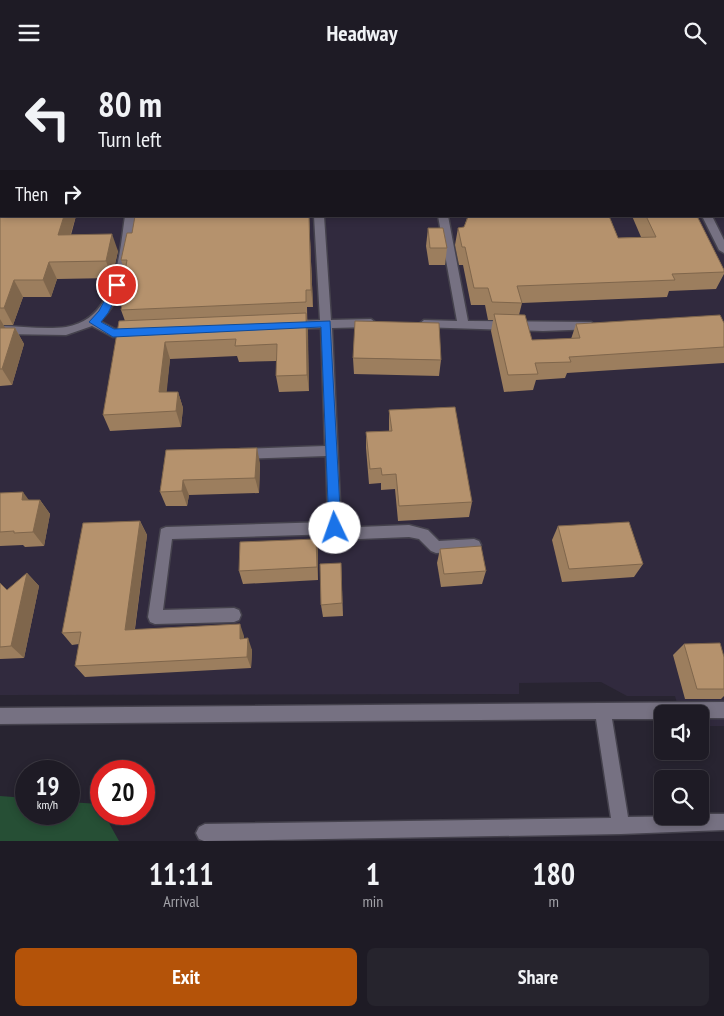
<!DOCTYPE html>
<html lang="en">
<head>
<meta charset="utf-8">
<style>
	body { margin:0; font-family:"PT Sans Narrow",sans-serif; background:#26242d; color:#f1f3f6; height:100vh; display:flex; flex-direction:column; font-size:19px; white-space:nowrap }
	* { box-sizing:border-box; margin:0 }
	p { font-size:16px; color:#a1a1a7 }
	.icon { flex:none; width:28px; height:28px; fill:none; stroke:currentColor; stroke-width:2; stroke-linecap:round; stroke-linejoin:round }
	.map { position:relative; height:776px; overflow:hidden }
	.drawer { display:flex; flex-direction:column; background:#1e1b25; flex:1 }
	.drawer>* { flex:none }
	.top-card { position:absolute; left:0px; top:0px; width:725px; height:152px; box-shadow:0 2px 8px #0003,0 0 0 1px #3c3942; background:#1e1b25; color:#f1f3f6; overflow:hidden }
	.tools { position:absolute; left:654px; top:640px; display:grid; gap:10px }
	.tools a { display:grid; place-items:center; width:55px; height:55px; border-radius:8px; background:#1e1b25; box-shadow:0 2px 8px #0003,0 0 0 1px #3c3942; font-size:25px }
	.speed { position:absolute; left:15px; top:695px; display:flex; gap:10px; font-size:25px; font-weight:700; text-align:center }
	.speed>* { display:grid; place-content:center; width:65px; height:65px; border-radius:50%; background:#1e1b25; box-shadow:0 2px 8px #0003,0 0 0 1px #3c3942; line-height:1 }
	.speed small { font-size:12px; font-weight:400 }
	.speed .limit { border:8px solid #d22; background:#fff; color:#111 }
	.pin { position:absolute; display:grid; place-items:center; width:42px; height:42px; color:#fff; margin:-21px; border:2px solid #fff; border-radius:50%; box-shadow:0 1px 5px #0007 }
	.me { position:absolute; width:55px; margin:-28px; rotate:357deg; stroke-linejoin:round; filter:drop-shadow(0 0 4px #0008) }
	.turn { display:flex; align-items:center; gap:18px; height:105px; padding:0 15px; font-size:22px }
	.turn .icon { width:65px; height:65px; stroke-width:2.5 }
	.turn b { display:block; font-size:35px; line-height:42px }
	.then { display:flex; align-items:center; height:48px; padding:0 15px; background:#0003; gap:10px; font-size:19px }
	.eta { display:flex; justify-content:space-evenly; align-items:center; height:85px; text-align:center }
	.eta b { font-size:30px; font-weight:600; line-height:35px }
	.primary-button { display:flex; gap:10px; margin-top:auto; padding:10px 15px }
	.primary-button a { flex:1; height:58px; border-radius:8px; background:#b45309; color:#fff; font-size:20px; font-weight:600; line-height:58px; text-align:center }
	.primary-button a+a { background:#26242d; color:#f1f3f6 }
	header { display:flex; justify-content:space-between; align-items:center; height:65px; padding:0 15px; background:#1e1b25; font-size:22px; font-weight:600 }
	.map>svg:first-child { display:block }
	.built { fill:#312a3e; fill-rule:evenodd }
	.green { fill:#264f35 }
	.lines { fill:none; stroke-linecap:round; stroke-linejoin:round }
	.minor-casing { stroke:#45424d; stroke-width:3 }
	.minor { fill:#767182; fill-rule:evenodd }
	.wall { fill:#9c7e5e }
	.shaded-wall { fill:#7f664c }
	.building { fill:#b5926d; stroke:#7f664c }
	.route { fill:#1a73e8; stroke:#114b97 }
</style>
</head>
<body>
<header><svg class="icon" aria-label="menu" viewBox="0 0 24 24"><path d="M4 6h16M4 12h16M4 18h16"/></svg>Headway<svg class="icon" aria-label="search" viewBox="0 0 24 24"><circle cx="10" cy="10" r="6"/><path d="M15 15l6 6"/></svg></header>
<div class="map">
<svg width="724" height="776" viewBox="0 0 724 776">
	<rect width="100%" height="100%" fill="#282431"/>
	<path class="built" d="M0,0H724V661H700V649H680L675,631H627L601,617L519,618V629L0,630ZM1,1H724V151H1Z"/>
	<path class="green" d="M0,731L26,733V749H69V737L99,739L101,749H104L119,776H0Z"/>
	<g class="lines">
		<g class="minor-casing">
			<g id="minor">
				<path d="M352,0H361L362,1H353Z"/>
				<path d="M440,0H472L439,1Z"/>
				<path d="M521,0H529L530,1H522Z"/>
				<path d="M615,0H623L624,1H616Z"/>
				<path d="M1,50V58L0,59V51Z"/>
				<rect x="0" y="115" width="1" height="6"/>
				<path d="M125,151H135C130,186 128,230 100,256L115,264H138L140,267L138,270L113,272L92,261L66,270L0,269V261C21,261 45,265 66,262C116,254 119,191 125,151Z"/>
				<path d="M314,151H324L331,255L371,254L376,258L371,262L332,263L341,458L359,462L409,460L428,465L439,476L474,474L479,476L481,480L479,484L474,486L436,488L431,486L419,474L409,472L359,474L335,469L172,474L163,545L234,543L239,545L241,550L239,555L234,557L155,559L150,557L148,552L161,464L166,462L328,457L326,391L241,394L237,393L235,389L237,385L241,384L325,381L321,263L291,264L286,260L291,256L320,255Z"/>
				<path d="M438,151H448L468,256L591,257L596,261L595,264L543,266L420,262L419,259L424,255L457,256Z"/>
				<path d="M702,151H712L724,175V188L719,185Z"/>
				<path d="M724,637V653H700V649H662V654H612L628,752L700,751V749H724V765L621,769L204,776L199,774L196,768L199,762L205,759L611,753L596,654L0,659V643Z"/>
			</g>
		</g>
		<use href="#minor" class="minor"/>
	</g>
	<g class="wall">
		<path d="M0,0H33L34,1H1V6H0Z"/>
		<path d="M374,0H401L374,1Z"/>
		<path d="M1,11V29L0,26V14Z"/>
		<path d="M0,125L1,151H76L71,170L118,186L112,213L57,214L51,232H23L13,260H3L5,263H15L24,279L12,320L0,321Z"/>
		<path d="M309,151L313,242H307L309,326L279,327L276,311V296L239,297L237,291L170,294L166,327H178L183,343L181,362L110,366L103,350L125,256L121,245L122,239L120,234L125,207L121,195Z"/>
		<path d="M467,151H609L618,173L641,172L632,151H697L724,205V209L716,224L669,226L667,232L522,238L519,250L532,275L571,274L576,259L724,258V298L567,308L565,313L536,315L533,325L504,327L491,266L493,255H488L485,240H471L463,200H459L455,180L458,163L464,162L467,153Z"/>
		<path d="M428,163L447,183L445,200H429L426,181Z"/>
		<path d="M353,293L441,295L439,311L354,309Z"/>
		<path d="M389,345L472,437L469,452L398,456L395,424L381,425V418L369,419L366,383V367L389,366Z"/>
		<path d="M166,385L260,398L259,428L189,430L187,441H166L160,427Z"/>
		<path d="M0,428L29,435H40L50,449L44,481L25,482L23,480L0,481Z"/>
		<path d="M140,456L147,470L135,564L244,571V574L252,585L251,603L85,612L75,601L79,579L72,580L62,568Z"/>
		<path d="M558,461L643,499L634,512L562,517L552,475Z"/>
		<path d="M316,474L318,487V515L243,519L239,506Z"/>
		<path d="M440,484L486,506L482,519L441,522L437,498Z"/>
		<path d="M341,498L343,551L323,552L321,540Z"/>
		<path d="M27,508L39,521L24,593L0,594V518L7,525Z"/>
		<path d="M684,579L724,592V631L721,634H685L673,590Z"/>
	</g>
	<g class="shaded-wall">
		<path d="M64,151H76L65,187L58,170Z"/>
		<path d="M309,151L313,242L311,225Z"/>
		<path d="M112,169L118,186L112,213L106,196Z"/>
		<path d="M49,197L57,214L51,232L43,215Z"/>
		<path d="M14,215L23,232L13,260L4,243Z"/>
		<path d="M306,248L308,265L309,326L307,310Z"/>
		<path d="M0,254L10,271L0,269Z"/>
		<path d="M15,263L24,279L12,320L2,304Z"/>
		<path d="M165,277L170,294L165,344L159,327Z"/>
		<path d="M178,327L183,343L181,362L176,346Z"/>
		<path d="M257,383L260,398L259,428L255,413Z"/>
		<path d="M183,415L189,430L187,441L182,426Z"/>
		<path d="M23,427L34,442L22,435Z"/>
		<path d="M40,435L50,449L44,481L33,467Z"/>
		<path d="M140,456L147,470L133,577L125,565Z"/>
		<path d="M316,474L318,487V515L317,502Z"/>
		<path d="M27,508L39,521L24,593L11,581Z"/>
		<path d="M240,559L244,571V585L240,574Z"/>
		<path d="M248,573L252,585L251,603L247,592Z"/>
	</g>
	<g class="building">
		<rect x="6" y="0" width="22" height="1"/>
		<rect x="92" y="0" width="45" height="1"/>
		<rect x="324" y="0" width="24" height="1"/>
		<path d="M1,11V19H0V14Z"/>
		<path d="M0,125H1V151H64L58,170L112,169L106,196L49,197L43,215H14L4,243H0Z"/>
		<path d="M135,151H309L311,225H306V237L121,245L123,234H120L127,195H121L127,168H132Z"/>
		<path d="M469,151H609L618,173L656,172L646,151H697L724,205V207L672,209L675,215L517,221L522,238L492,237L488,223H474L465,182H462L458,163L464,162L468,152Z"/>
		<path d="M428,163H443L447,183H430Z"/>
		<path d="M306,248L307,310L276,311L277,279L235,281L236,274L165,277L159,327H178L176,346L103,350L119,256Z"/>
		<path d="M494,249L525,250L532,275L580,273L576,259L720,250L724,258V282L569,292L571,297L535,298L538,309L508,310Z"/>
		<path d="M355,256L439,258L441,295L353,293Z"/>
		<path d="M0,263H15L2,304H0Z"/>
		<path d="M455,342L472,437L399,441L396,409L382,410L381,403L370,404L366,367L392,366L389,345Z"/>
		<path d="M257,383L255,413L183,415L182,426L160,427L166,385Z"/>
		<path d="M23,427L22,435H40L33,467L14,468V466L0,467V428Z"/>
		<path d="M140,456L125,565L240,559V574L248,573L247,592L75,601L81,567L62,568L83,458Z"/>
		<path d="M629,457L643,499L569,504L558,461Z"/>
		<path d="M316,474L317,502L239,506L240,477Z"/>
		<path d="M481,481L486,506L444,509L440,484Z"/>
		<path d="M341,498L342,538L321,540L320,499Z"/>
		<path d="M27,508L11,581L0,582V518L7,525Z"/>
		<path d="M720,578L724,592V624H697L684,579Z"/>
	</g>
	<path class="route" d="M117,216L122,220L108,248L101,257L114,264L330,256L341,463L339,466L335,468L331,466L329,463L321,262L113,272L89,257L99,246L114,217Z"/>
</svg>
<div class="tools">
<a><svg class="icon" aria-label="sound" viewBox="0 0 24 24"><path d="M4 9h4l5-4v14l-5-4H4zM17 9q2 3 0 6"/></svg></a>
<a><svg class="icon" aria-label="search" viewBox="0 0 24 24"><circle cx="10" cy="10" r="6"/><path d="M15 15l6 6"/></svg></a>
</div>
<div class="speed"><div>19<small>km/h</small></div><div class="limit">20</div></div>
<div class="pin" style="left:117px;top:220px;background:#d93025"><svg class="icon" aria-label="arrive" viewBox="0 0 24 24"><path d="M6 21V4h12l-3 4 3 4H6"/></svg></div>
<svg class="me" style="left:335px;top:463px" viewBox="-20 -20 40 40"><circle r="19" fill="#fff"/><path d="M0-13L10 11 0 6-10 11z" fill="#1a73e8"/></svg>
<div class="top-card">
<div class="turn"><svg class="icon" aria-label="left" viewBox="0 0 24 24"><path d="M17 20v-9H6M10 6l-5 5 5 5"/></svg><div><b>80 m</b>Turn left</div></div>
<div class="then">Then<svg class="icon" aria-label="right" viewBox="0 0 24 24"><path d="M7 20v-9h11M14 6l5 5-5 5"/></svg></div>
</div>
</div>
<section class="drawer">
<div class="eta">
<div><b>11:11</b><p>Arrival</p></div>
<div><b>1</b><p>min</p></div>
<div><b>180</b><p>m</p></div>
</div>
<div class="primary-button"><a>Exit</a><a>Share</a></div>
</section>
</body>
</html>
